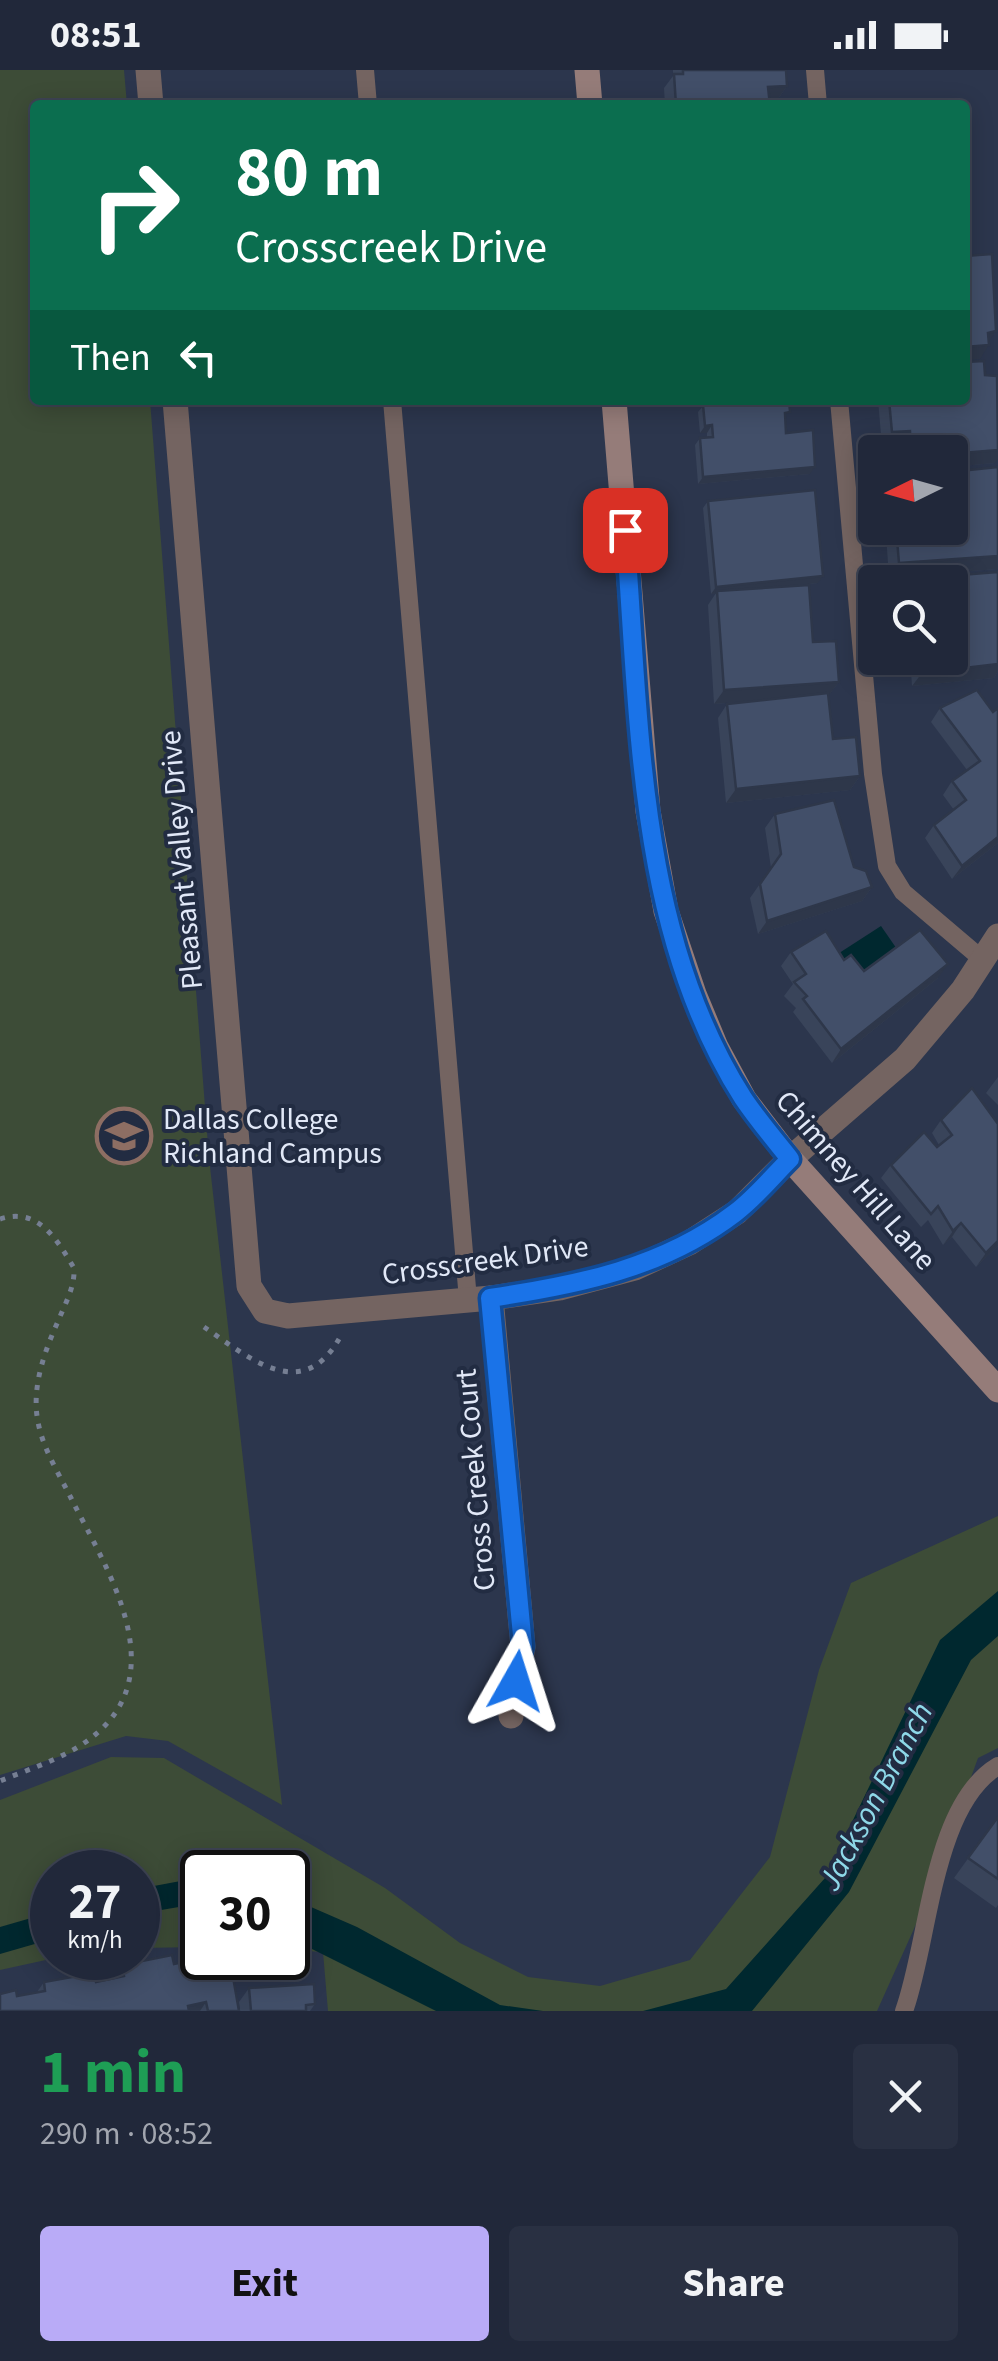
<!DOCTYPE html>
<html lang="en">
<head>
<meta charset="utf-8">
<style>
	body { margin:0; font-family:"Source Sans 3",sans-serif; background:#293042; color:#f1f3f6; height:100vh; display:flex; flex-direction:column; font-size:38px; white-space:nowrap }
	* { box-sizing:border-box; margin:0 }
	p { font-size:32px; color:#a2a6af }
	.icon { flex:none; width:55px; height:55px; fill:none; stroke:currentColor; stroke-width:2; stroke-linecap:round; stroke-linejoin:round }
	.map { position:relative; height:1941px; overflow:hidden }
	.details { display:flex; flex-direction:column; background:#21283a; flex:1 }
	.details>* { flex:none }
	.guide { position:absolute; left:30px; top:30px; width:940px; height:305px; border-radius:10px; box-shadow:0 5px 25px #0003,0 0 0 2px #3e4454; background:#0b6e4f; color:#fff; overflow:hidden }
	.needle { width:65px; rotate:265deg }
	.controls { position:absolute; left:858px; top:365px; display:grid; gap:20px }
	.controls a { display:grid; place-items:center; width:110px; height:110px; border-radius:10px; background:#21283a; box-shadow:0 5px 25px #0003,0 0 0 2px #3e4454; font-size:50px }
	.speed { position:absolute; left:30px; top:1780px; display:flex; gap:20px; font-size:50px; font-weight:700; text-align:center }
	.speed>* { display:grid; place-content:center; width:130px; height:130px; border-radius:50%; background:#21283a; box-shadow:0 5px 25px #0003,0 0 0 2px #3e4454; line-height:1 }
	.speed small { font-size:25px; font-weight:400 }
	.speed .limit { border:5px solid #111; border-radius:15px; background:#fff; color:#111 }
	.pin { position:absolute; display:grid; place-items:center; width:85px; height:85px; color:#fff; margin:-42px; border-radius:20px; box-shadow:0 5px 15px #0006 }
	.me { position:absolute; width:110px; margin:-55px; rotate:6deg; stroke-linejoin:round; filter:drop-shadow(0 0 8px #0008) }
	.turn { display:flex; align-items:center; gap:35px; height:210px; padding:0 40px; font-size:45px }
	.turn .icon { width:130px; height:130px; stroke-width:2.5 }
	.turn b { display:block; font-size:70px; line-height:85px }
	.then { display:flex; align-items:center; height:95px; padding:0 40px; background:#0003; gap:20px; font-size:38px }
	.round { display:grid; place-items:center; flex:none; width:105px; height:105px; border-radius:10px; background:#293042 }
	.summary { display:flex; align-items:center; justify-content:space-between; height:170px; padding:0 40px }
	h1 { font-size:60px; font-weight:700; line-height:75px; color:#1e9e55 }
	.button { display:flex; gap:20px; margin-top:auto; padding:20px 40px }
	.button a { flex:1; height:115px; border-radius:10px; background:#b9abf7; color:#111; font-size:40px; font-weight:700; line-height:115px; text-align:center }
	.button a+a { background:#293042; color:#f1f3f6 }
	.status { display:flex; justify-content:space-between; align-items:center; height:70px; padding:0 50px; background:#21283a; direction:ltr }
	.status svg { height:28px; fill:currentColor }
	.map>svg:first-child { display:block }
	.green { fill:#3d4c37 }
	.water { fill:#00282f }
	.lines { fill:none; stroke-linecap:round; stroke-linejoin:round }
	.path { stroke:#767f93; stroke-width:5; stroke-dasharray:5 8; stroke-linecap:butt }
	.lane { stroke:#746461; stroke-width:18 }
	.street { stroke:#746461; stroke-width:25 }
	.secondary { stroke:#957c79; stroke-width:25 }
	.wall { fill:#39445a }
	.shaded-wall { fill:#2e374a }
	.building { fill:#424f69; stroke:#2e374a; stroke-width:2.5 }
	.route-casing { stroke:#114b97; stroke-width:25 }
	.route { stroke:#1a73e8; stroke-width:18 }
	.labels { text-anchor:middle; stroke-width:8; stroke-linejoin:round; paint-order:stroke }
	.street-label { font-size:30px; fill:#e1e8f7; stroke:#222c42 }
	.poi-label { font-size:30px; fill:#e1e8f7; stroke:#222c42; text-anchor:start }
	.water-label { font-size:32px; font-style:italic; fill:#8ed8e8; stroke:#222c42 }
</style>
</head>
<body>
<div class="status"><b>08:51</b><svg viewBox="0 0 49 12"><path d="M0 12V9h3v3zM5 12V6h3v6zM10 12V3h3v9zM15 12V0h3v12zM26 1h20v11H26zM47 4h2v5h-2z"/></svg></div>
<div class="map">
<svg width="998" height="1941" viewBox="0 0 998 1941">
	<rect width="100%" height="100%" fill="#2c364d"/>
	<g class="green">
		<path d="M0,0H124L127,35H35V330H150L209,1088L282,1735L168,1671L126,1666L0,1705Z"/>
		<path d="M998,1446V1678L978,1688L926,1832L877,1941H328L323,1882L288,1880V1802H202V1877L138,1878V1802H52V1888H55L0,1900V1730L111,1687L164,1688L385,1818L460,1873L528,1907L600,1916L690,1890L770,1787L819,1600L851,1513Z"/>
	</g>
	<g class="water">
		<path d="M881,856L899,882L855,915L833,887Z"/>
		<path d="M998,1521V1566L971,1590L849,1822L752,1941H643L726,1919L825,1808L940,1570Z"/>
		<path d="M202,1807V1833L138,1844V1819Z"/>
		<path d="M288,1827L357,1857L500,1935L543,1941H436L288,1867Z"/>
		<path d="M52,1842V1869L0,1884V1857Z"/>
	</g>
	<g class="lines">
		<g class="path">
			<path d="M0,1149C38,1137 56,1168 74,1198C75,1216 66,1232 59,1249C45,1280 31,1317 38,1352C43,1379 59,1404 71,1428C105,1496 173,1599 96,1664C69,1687 32,1698 0,1711"/>
			<path d="M204,1257C247,1286 301,1335 339,1269"/>
		</g>
		<g class="lane">
			<path d="M365,0L368,35"/>
			<path d="M815,0L818,35"/>
			<path d="M392,330L468,1230"/>
			<path d="M839,330L873,704L887,796L903,822L983,890"/>
			<path d="M904,1941C929,1873 932,1735 998,1696"/>
		</g>
		<g class="street">
			<path d="M148,0L151,35"/>
			<path d="M175,330L249,1216L265,1241L288,1246L491,1228L560,1218L635,1198L689,1173L737,1142L790,1089L905,989L963,920L998,866"/>
			<path d="M491,1228L523,1577L511,1646"/>
		</g>
		<g class="secondary">
			<path d="M587,0L590,35"/>
			<path d="M614,330L648,741L666,841L694,924L716,977L744,1029L790,1089L998,1320"/>
		</g>
	</g>
	<g class="wall">
		<path d="M673,0H786L787,16L778,29L769,30L770,35H665L664,18L673,6Z"/>
		<path d="M705,330H789L785,349L786,363L810,404L698,414L695,375L700,368H707V363H700L698,342L704,335Z"/>
		<path d="M878,330H965L995,393L950,397V382H901L900,375L882,376Z"/>
		<path d="M998,397V499L889,507L886,465L891,458H950Z"/>
		<path d="M708,431L818,513L790,516L813,572L839,612L828,626L833,669L860,706L850,720L726,733L718,648L727,634L766,630L714,634L708,535L716,523L711,524L703,438Z"/>
		<path d="M998,502V601L994,608L912,616L910,588H950V512H908L910,509Z"/>
		<path d="M977,620L998,773L952,809L925,768L934,755L954,740L943,725L952,711L967,700L931,652L940,638Z"/>
		<path d="M775,744L854,797L872,817L862,831L758,864L750,828L771,798L765,758Z"/>
		<path d="M791,882L844,890L864,901L938,908L832,993L793,942L796,938L784,926L793,914L781,896Z"/>
		<path d="M998,1007V1035L986,1023Z"/>
		<path d="M972,1018L998,1176L976,1197L952,1167L943,1175L928,1150L921,1157L881,1108L891,1095L939,1075L932,1063L941,1050Z"/>
		<path d="M998,1747V1835L996,1838L954,1808Z"/>
		<path d="M200,1879L230,1895L237,1906L234,1912L239,1941H0L17,1926L37,1922L44,1912H96L114,1908L122,1895L174,1894L193,1890Z"/>
		<path d="M249,1918L315,1934L310,1941H240L239,1932Z"/>
	</g>
	<g class="shaded-wall">
		<path d="M787,16L778,29L758,31L768,17Z"/>
		<path d="M996,261L986,275H989L980,289L965,290V277L988,263Z"/>
		<path d="M712,355L707,363H700L705,356Z"/>
		<path d="M910,361L900,375L882,376L892,362Z"/>
		<path d="M998,380V389L995,393L950,397V384Z"/>
		<path d="M815,397L810,404L698,414L703,407Z"/>
		<path d="M998,486V499L889,507L899,493Z"/>
		<path d="M823,506L818,513L711,524L716,517Z"/>
		<path d="M998,594V601L994,608L912,616L922,603Z"/>
		<path d="M839,612L829,625L714,634L724,620Z"/>
		<path d="M860,706L850,720L726,733L736,719Z"/>
		<path d="M998,767V773L952,809L962,796Z"/>
		<path d="M872,817L862,831L758,864L767,851Z"/>
		<path d="M948,894L938,908L832,993L841,979Z"/>
		<path d="M961,1153L952,1167L943,1175L953,1161Z"/>
		<path d="M998,1171V1176L976,1197L986,1183Z"/>
		<path d="M206,1932L200,1941H184L188,1936Z"/>
	</g>
	<g class="building">
		<path d="M683,0H786L787,16L768,17L770,35H676L674,4H683Z"/>
		<path d="M992,184L996,261L988,263L989,275L965,277V186Z"/>
		<path d="M984,291L985,305L997,306L998,380L950,384L911,382L910,361L892,362L889,330H965V292Z"/>
		<path d="M709,330H789L790,342L785,343L786,363L813,360L815,397L703,407L700,368L713,367L712,355L705,356L703,335L710,334Z"/>
		<path d="M998,397V486L899,493L896,458H950V402Z"/>
		<path d="M815,420L823,506L716,517L708,431Z"/>
		<path d="M998,502V594L922,603L921,588H950V512H911L910,509Z"/>
		<path d="M809,515L813,572L836,571L839,612L724,620L717,521Z"/>
		<path d="M977,620L993,642L998,638V767L962,796L934,755L966,730L952,711L980,691L940,638Z"/>
		<path d="M828,623L833,669L856,667L860,706L736,719L727,634Z"/>
		<path d="M834,730L854,797L866,801L872,817L767,851L760,814L781,784L775,744Z"/>
		<path d="M920,860L948,894L841,979L803,929L807,926L794,912L806,904L791,882L826,861L844,890L851,885L864,901Z"/>
		<path d="M972,1018L998,1054V1171L986,1183L961,1153L953,1161L938,1136L931,1144L891,1095L924,1062L937,1077L952,1065L941,1050Z"/>
		<path d="M998,1747V1809L968,1788Z"/>
		<path d="M200,1879H202V1888H228L230,1895L235,1894L237,1906L233,1907L239,1941H208L206,1932L188,1936L189,1941H0V1924L16,1920L17,1926L45,1921L44,1912L94,1903L96,1912L124,1906L122,1895L172,1885L174,1894L202,1888Z"/>
		<path d="M314,1914L315,1934L306,1935V1941H251L249,1918Z"/>
	</g>
	<g class="lines">
		<g class="route-casing">
			<path id="route" d="M516,1611L523,1576L490,1228C578,1215 663,1198 735,1143C755,1128 772,1107 790,1089C774,1069 757,1049 743,1028C637,862 640,651 625,460"/>
		</g>
		<use href="#route" class="route"/>
	</g>
	<defs>
		<g id="university-ring" transform="scale(2.875)"><circle r="9.5" fill="#222c42" stroke="#8d6e63" stroke-width="1.5"/><path d="M0-5L7-2L0 1L-7-2ZM-4 1L0 2.5L4 1V4Q0 6-4 4Z" fill="#8d6e63"/></g>
	</defs>
	<g fill-rule="evenodd">
		<use href="#university-ring" x="124" y="1066"/>
	</g>
	<g class="labels">
		<g class="street-label">
			<text transform="translate(181 790) rotate(-95)" y="10">Pleasant Valley Drive</text>
			<text transform="translate(856 1110) rotate(49)" y="10">Chimney Hill Lane</text>
			<text transform="translate(485 1190) rotate(-8)" y="10">Crosscreek Drive</text>
			<text transform="translate(475 1410) rotate(-95)" y="10">Cross Creek Court</text>
		</g>
		<g class="poi-label">
			<text x="163" y="1059">Dallas College<tspan x="163" dy="34">Richland Campus</tspan></text>
		</g>
		<g class="water-label">
			<text transform="translate(875 1726) rotate(-62)" y="11">Jackson Branch</text>
		</g>
	</g>
</svg>
<div class="controls">
<a><svg class="needle" viewBox="-14 -14 28 28"><path d="M0-13l5 13h-10z" fill="#e53935"/><path d="M0 13l5-13h-10z" fill="#a2a6af"/></svg></a>
<a><svg class="icon" aria-label="search" viewBox="0 0 24 24"><circle cx="10" cy="10" r="6"/><path d="M15 15l6 6"/></svg></a>
</div>
<div class="speed"><div>27<small>km/h</small></div><div class="limit">30</div></div>
<div class="pin" style="left:625px;top:460px;background:#d93025"><svg class="icon" aria-label="arrive" viewBox="0 0 24 24"><path d="M6 21V4h12l-3 4 3 4H6"/></svg></div>
<svg class="me" style="left:516px;top:1611px" viewBox="-20 -20 40 40"><path d="M0-17L14 15 0 8-14 15z" fill="#1a73e8" stroke="#fff" stroke-width="4"/></svg>
<div class="guide">
<div class="turn"><svg class="icon" aria-label="right" viewBox="0 0 24 24"><path d="M7 20v-9h11M14 6l5 5-5 5"/></svg><div><b>80 m</b>Crosscreek Drive</div></div>
<div class="then">Then<svg class="icon" aria-label="left" viewBox="0 0 24 24"><path d="M17 20v-9H6M10 6l-5 5 5 5"/></svg></div>
</div>
</div>
<section class="details">
<div class="summary"><div><h1>1 min</h1><p>290 m · 08:52</p></div><a class="round"><svg class="icon" aria-label="close" viewBox="0 0 24 24"><path d="M6 6l12 12M18 6L6 18"/></svg></a></div>
<div class="button"><a>Exit</a><a>Share</a></div>
</section>
</body>
</html>
